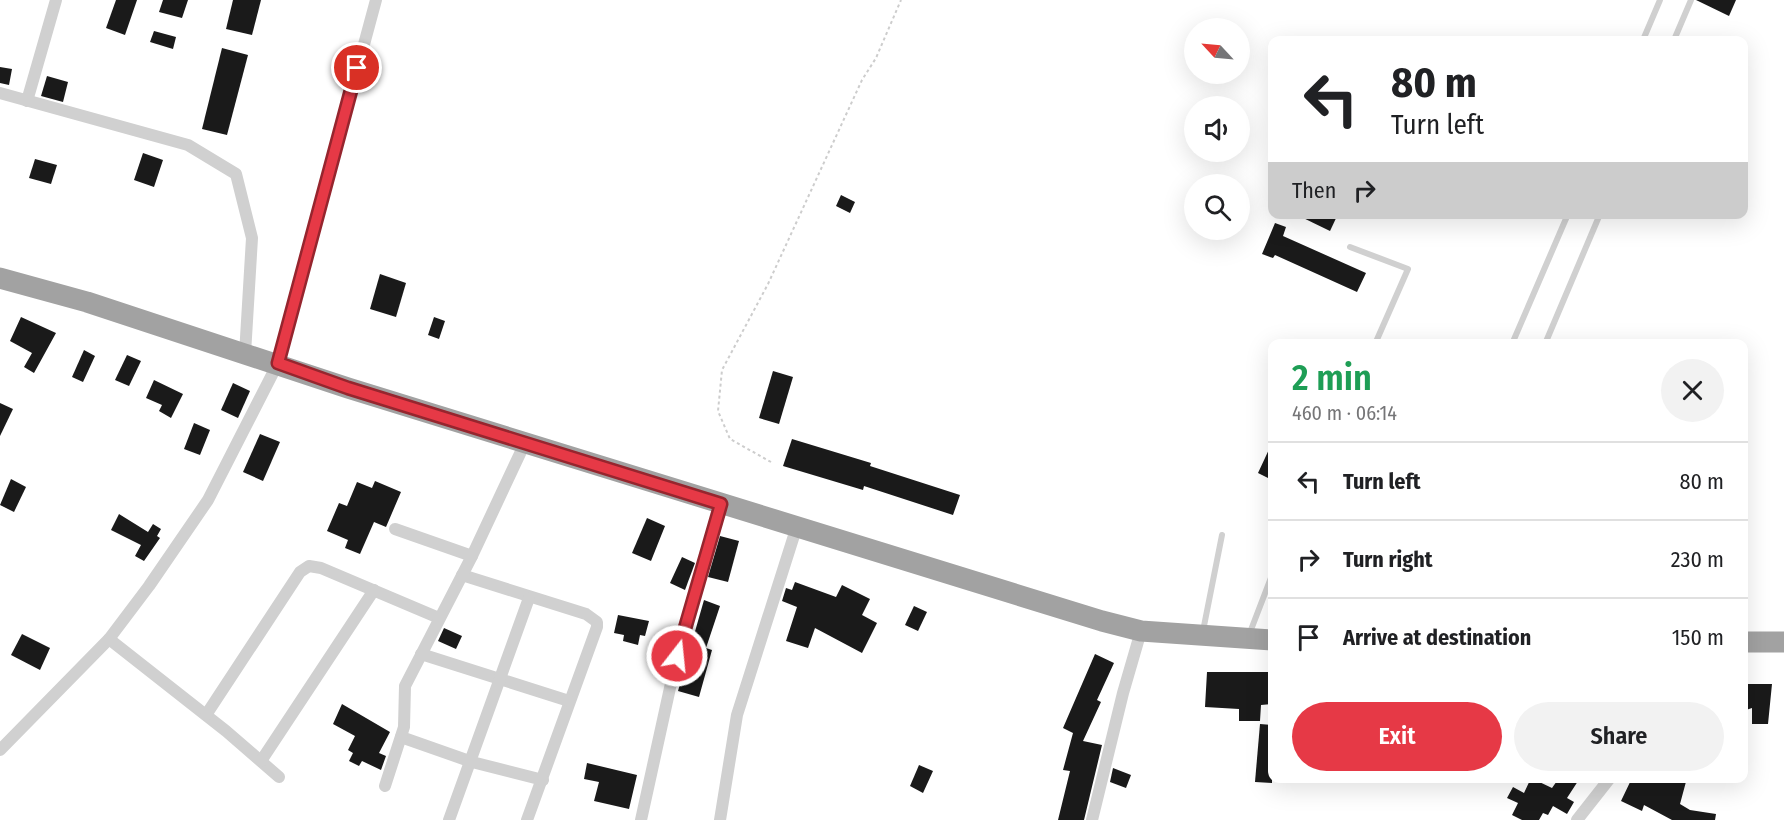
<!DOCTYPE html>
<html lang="en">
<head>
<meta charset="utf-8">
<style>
	body { margin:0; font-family:"Fira Sans Condensed",sans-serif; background:#f2f2f2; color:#202124; height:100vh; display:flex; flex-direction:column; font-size:22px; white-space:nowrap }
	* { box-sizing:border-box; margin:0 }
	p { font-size:20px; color:#757577 }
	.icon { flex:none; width:33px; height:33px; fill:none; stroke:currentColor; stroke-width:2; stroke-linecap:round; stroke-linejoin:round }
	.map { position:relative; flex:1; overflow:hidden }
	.side { position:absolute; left:1268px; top:339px; width:480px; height:444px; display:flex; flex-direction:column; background:#fff; border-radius:12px; box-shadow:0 6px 24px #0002 }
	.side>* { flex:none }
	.top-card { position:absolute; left:1268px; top:36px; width:480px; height:183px; border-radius:12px; box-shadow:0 6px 24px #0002; background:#fff; color:#202124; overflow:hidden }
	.needle { width:39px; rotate:296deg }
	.fabs { position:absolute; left:1184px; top:18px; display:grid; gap:12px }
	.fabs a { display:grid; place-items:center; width:66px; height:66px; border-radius:50%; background:#fff; box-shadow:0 6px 24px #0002; font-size:30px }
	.pin { position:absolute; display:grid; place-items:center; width:51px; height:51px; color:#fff; margin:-26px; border:3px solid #fff; border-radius:50%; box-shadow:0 2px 6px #0007 }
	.me { position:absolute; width:66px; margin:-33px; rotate:16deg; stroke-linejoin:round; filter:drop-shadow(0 0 4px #0008) }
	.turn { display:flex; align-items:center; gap:21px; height:126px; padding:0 24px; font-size:27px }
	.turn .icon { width:78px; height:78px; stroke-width:2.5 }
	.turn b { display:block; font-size:42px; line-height:51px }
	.then { display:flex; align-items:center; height:57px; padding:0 24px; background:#0003; gap:12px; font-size:22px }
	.round { display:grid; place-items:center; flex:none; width:63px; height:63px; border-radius:32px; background:#f2f2f2 }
	.overview { display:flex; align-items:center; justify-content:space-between; height:102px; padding:0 24px }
	h1 { font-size:36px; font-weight:600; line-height:45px; color:#1e9e55 }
	.button { display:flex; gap:12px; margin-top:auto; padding:12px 24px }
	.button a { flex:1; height:69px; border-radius:36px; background:#e63946; color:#fff; font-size:24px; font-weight:600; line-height:69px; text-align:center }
	.button a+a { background:#f2f2f2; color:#202124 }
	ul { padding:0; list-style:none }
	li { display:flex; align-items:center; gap:18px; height:78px; padding:0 24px; border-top:2px solid #e0e0e0 }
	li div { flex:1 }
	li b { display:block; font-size:22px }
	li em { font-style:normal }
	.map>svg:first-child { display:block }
	.building { fill:#1a1a1a }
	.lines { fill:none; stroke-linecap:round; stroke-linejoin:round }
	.path { stroke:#cdcdcd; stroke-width:2; stroke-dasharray:3 3; stroke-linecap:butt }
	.service { stroke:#d0d0d0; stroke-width:6 }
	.minor { stroke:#d0d0d0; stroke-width:12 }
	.trunk { stroke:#a2a2a2; stroke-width:21 }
	.route-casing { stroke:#96252e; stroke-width:15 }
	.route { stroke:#e63946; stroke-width:10 }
</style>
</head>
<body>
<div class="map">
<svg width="1784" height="820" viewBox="0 0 1784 820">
	<rect width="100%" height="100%" fill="#fff"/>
	<g class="building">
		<path d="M116,0H137L125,35L106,28Z"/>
		<path d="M163,0H188L182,18L159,12Z"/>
		<path d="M233,0H261L252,35L226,29Z"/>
		<path d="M1696,0H1736L1729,16Z"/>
		<path d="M154,31L176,37L173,49L150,42Z"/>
		<path d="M222,48L248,55L227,135L202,129Z"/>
		<path d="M0,67L12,69L9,85L0,83Z"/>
		<path d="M47,76L68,82L63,102L41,96Z"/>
		<path d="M143,153L163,160L154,187L134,180Z"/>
		<path d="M35,159L57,165L51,184L29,178Z"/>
		<path d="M841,195L855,202L850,213L836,206Z"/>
		<path d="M1295,214H1338L1330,231Z"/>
		<path d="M1275,223L1286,227L1283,236L1366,273L1357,292L1275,255L1273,258L1262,254Z"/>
		<path d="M380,274L406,283L396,317L370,309Z"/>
		<path d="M21,317L56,333L34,373L24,367L32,353L10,341Z"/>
		<path d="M434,317L445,321L439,339L428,335Z"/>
		<path d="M84,350L95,356L83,382L72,377Z"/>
		<path d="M127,355L141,361L129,386L115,380Z"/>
		<path d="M773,371L793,377L779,424L759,418Z"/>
		<path d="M154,380L183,394L171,418L159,411L162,405L146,398Z"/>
		<path d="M233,383L250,391L238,418L221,410Z"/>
		<path d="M0,403L13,409L0,436Z"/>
		<path d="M194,423L210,430L200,455L184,449Z"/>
		<path d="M260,434L280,442L263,481L243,472Z"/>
		<path d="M792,439L871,463L870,466L960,495L953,515L864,486L863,490L783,466Z"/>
		<path d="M1272,443V480L1258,473Z"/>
		<path d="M11,479L26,487L14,512L0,505Z"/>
		<path d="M375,481L401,492L386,527L374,522L360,554L345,548L348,540L327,531L339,503L347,506L357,482L372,488Z"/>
		<path d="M119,514L148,532L153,524L161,529L157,536L160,538L144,561L135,556L141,545L111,530Z"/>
		<path d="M647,518L665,526L651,561L632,553Z"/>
		<path d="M720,536L739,541L728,582L708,577Z"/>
		<path d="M682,557L695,563L685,590L670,583Z"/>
		<path d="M795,582L836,597L842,585L870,599L862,615L877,623L862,653L815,628L808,648L786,641L797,607L782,601L786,588L792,590Z"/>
		<path d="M704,600L720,606L706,648L712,650L699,697L678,691Z"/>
		<path d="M914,606L927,612L918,631L905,625Z"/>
		<path d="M618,615L649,621L645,636L640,635L638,645L623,641L624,635L614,633Z"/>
		<path d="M444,628L462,636L456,649L438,641Z"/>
		<path d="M22,634L50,648L40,670L11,655Z"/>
		<path d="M1095,654L1114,663L1097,700L1101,702L1083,741L1102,745L1084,820H1058L1070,771L1063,770L1073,733L1063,728Z"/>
		<path d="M1207,672H1272V704L1261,705L1260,721H1239V709L1205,707Z"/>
		<path d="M1743,684H1772L1768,724H1752V708L1743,711Z"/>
		<path d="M342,704L390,732L379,753L386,756L381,770L362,761L359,766L349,761L353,753L348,750L355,736L333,724Z"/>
		<path d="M1260,724L1272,725V783L1255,782Z"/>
		<path d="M587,763L637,775L629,809L594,801L599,782L584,779Z"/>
		<path d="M919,765L933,771L923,793L910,786Z"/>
		<path d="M1113,768L1131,775L1126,788L1110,782Z"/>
		<path d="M1531,778L1552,788L1559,778H1580L1567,798L1574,802L1567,814L1553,806L1548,815L1543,813L1539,820H1522L1512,815L1518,803L1507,798L1513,787L1524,793Z"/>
		<path d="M1632,778H1687L1680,804L1690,810L1716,814L1715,820H1672L1644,805L1642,811L1621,801Z"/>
	</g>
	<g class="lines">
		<path class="path" d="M771,462L730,439L718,411L722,370L768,284L862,80L876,58L901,0"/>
		<g class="service">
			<path d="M1643,40L1660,0"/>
			<path d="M1674,40L1691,0"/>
			<path d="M1350,247L1408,269L1375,344"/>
			<path d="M1512,344L1568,214"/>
			<path d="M1545,344L1600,214"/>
			<path d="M1203,631L1222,535"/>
			<path d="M1249,635L1272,575"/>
		</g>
		<g class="minor">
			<path d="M0,93L188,145L236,174L252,238L245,354"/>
			<path d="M27,101L56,0"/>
			<path d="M395,529L472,556"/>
			<path d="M462,575L586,614L597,622V627L527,820"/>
			<path d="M109,639L226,731L279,777"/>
			<path d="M421,654L569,701"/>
			<path d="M206,715L300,572L309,566L321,568L439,618"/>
			<path d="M401,737L472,762L543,780"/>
			<path d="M0,750L109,639L149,586L208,500L278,363L376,0"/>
			<path d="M261,761L374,590"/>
			<path d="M385,786L404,727L405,686L472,556L525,443"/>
			<path d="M449,820L529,598"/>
			<path d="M641,820L677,656L721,504"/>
			<path d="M720,820L737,715L797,526"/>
			<path d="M1092,820L1123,693L1141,631"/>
			<path d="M1577,820L1610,778"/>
		</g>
		<g class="trunk">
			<path d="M0,278L87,302L348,388L1102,621L1141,631L1272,640"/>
			<path d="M1743,642H1784"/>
		</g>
	</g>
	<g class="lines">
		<g class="route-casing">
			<path id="route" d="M357,68L278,363L348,388L721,504L677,656"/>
		</g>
		<use href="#route" class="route"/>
	</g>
</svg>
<div class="fabs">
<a><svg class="needle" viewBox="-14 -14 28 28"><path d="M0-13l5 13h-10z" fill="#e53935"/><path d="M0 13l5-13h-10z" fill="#757577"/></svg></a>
<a><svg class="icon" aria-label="sound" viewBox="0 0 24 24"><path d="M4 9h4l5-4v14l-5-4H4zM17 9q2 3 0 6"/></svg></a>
<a><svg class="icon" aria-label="search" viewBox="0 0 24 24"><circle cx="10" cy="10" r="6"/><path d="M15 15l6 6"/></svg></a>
</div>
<div class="pin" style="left:357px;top:68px;background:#d93025"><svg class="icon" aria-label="arrive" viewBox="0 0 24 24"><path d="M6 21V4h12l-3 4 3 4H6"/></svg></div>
<svg class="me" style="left:677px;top:656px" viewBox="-20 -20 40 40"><circle r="17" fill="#e63946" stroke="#fff" stroke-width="3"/><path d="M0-11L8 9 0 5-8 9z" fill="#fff"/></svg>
<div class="top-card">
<div class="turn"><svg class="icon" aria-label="left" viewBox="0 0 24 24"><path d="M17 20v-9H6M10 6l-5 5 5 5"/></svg><div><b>80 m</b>Turn left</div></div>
<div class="then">Then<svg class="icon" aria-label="right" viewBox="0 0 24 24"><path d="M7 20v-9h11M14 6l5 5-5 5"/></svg></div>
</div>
<section class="side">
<div class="overview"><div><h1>2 min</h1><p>460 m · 06:14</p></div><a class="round"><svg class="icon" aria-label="close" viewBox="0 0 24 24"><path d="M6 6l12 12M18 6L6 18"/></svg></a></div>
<ul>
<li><svg class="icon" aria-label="left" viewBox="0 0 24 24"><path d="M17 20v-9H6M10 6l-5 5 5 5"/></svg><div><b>Turn left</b></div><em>80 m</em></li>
<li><svg class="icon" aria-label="right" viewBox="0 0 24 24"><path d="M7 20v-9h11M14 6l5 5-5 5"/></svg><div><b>Turn right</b></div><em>230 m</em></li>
<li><svg class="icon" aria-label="arrive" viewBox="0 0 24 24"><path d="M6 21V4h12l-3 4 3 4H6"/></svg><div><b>Arrive at destination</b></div><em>150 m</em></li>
</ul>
<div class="button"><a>Exit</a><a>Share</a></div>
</section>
</div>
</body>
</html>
